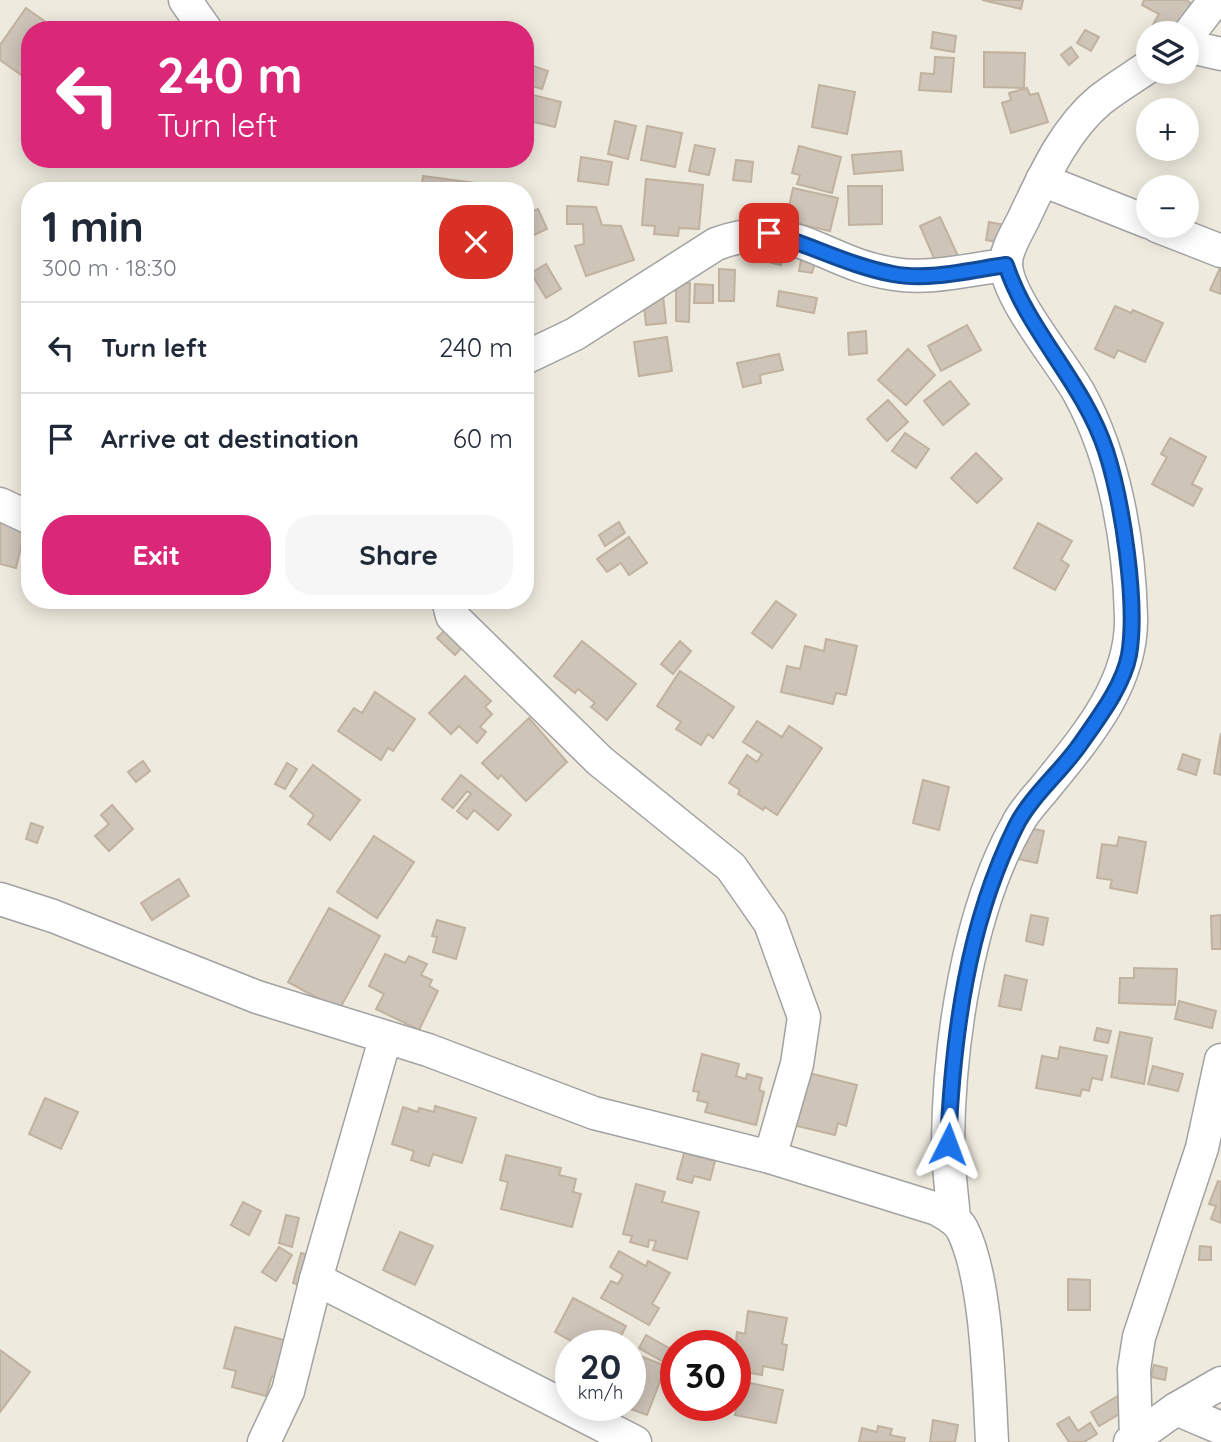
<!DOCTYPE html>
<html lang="en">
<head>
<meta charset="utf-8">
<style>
	body { margin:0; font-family:Quicksand,sans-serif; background:#f6f6f7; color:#1f2937; height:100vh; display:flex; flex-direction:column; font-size:26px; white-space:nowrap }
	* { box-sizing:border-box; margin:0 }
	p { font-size:23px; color:#747a83 }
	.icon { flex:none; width:38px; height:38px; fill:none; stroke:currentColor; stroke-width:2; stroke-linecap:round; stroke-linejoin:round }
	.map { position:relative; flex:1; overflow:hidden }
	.panel { position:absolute; left:21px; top:182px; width:513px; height:427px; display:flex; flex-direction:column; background:#fff; border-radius:28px; box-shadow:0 4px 18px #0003 }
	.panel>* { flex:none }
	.hud { position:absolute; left:21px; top:21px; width:513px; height:147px; border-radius:28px; box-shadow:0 4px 18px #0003; background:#db2777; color:#fff; overflow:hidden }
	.fabs { position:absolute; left:1136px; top:21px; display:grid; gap:14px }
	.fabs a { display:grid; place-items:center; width:63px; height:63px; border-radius:50%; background:#fff; box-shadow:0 4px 18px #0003; font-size:35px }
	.speed { position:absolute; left:555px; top:1330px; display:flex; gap:14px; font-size:35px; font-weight:700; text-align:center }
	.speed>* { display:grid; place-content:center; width:91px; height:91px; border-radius:50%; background:#fff; box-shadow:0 4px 18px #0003; line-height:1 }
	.speed small { font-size:18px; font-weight:400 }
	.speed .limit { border:10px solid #d22; background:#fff; color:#111 }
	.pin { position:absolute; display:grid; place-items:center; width:60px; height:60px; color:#fff; margin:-30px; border-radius:14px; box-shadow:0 4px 10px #0006 }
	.me { position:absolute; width:77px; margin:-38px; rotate:3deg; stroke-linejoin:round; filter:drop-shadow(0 0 5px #0008) }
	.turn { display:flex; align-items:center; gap:24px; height:147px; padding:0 21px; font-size:32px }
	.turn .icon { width:91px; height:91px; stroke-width:2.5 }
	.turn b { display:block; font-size:49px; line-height:60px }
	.round { display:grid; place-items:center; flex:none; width:74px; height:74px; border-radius:28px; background:#f6f6f7 }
	.head { display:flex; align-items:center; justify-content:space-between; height:119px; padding:0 21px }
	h1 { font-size:42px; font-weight:700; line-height:52px }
	.cta { display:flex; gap:14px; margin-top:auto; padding:14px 21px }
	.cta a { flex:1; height:80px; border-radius:28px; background:#db2777; color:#fff; font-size:28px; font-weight:700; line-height:80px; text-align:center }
	.cta a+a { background:#f6f6f7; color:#1f2937 }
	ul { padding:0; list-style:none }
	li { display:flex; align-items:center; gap:21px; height:91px; padding:0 21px; border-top:2px solid #e0e1e3 }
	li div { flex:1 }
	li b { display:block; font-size:26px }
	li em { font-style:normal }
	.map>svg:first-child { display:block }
	.building { fill:#cec4b8; stroke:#c1b2a0; stroke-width:2 }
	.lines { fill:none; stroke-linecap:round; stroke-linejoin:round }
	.minor-casing { stroke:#a2a2a2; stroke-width:35 }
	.minor { stroke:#fff; stroke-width:32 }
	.route-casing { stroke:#114b97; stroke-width:18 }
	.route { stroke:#1a73e8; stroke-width:12 }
</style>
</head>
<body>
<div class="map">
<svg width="1221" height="1442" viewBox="0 0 1221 1442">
	<rect width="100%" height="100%" fill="#eeeade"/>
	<g class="building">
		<path d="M982,0H1023L1021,9Z"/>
		<path d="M1144,0H1186L1191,3L1175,33H1148V38L1146,37L1159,14L1142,5Z"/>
		<path d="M26,8L57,30H30V81L0,60V45Z"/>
		<path d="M1085,30L1099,37L1091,51L1077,43Z"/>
		<path d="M933,32L956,36L954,52L931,48Z"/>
		<path d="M1071,47L1078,57L1069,65L1061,55Z"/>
		<path d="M984,52L1025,53L1024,88L984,87Z"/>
		<path d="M935,57L954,58L951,92L919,90L921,73L934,74Z"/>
		<path d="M525,63L548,71L542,89L525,84Z"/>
		<path d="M819,85L855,92L847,134L812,127Z"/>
		<path d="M1027,88L1030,95L1038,93L1048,122L1011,133L1002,103L1011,100L1009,93Z"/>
		<path d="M525,93L561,102L555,127L525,120Z"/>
		<path d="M615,121L636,126L628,159L608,154Z"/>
		<path d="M647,126L682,133L675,167L641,160Z"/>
		<path d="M695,145L715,149L709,175L689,171Z"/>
		<path d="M799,146L841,157L832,193L797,184L800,175L792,173Z"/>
		<path d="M901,151L903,170L854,174L852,155Z"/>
		<path d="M581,157L612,162L608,185L578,181Z"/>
		<path d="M736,160L753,162L751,182L733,180Z"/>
		<path d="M423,176L476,183L475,191H421Z"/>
		<path d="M646,179L703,185L699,229L679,228L678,236L654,234L655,226L642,225Z"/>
		<path d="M848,186H882V224L849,225Z"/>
		<path d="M793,188L838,198L830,231L786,221Z"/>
		<path d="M567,206L596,207L602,225L621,226L634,260L586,276L575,246L584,244L583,224H567Z"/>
		<path d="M538,209L547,229L525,239V214Z"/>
		<path d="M940,217L958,256L937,265L920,226Z"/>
		<path d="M989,222L1010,226L1007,244L986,240Z"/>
		<path d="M768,243L785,247L781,265L764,261Z"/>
		<path d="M801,260L815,263L812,273L799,271Z"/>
		<path d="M546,264L561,289L546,298L531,273Z"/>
		<path d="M1221,266V294L1210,290Z"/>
		<path d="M719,269L735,270L734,301H719Z"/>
		<path d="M676,283H690L689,322L676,321Z"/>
		<path d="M695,284L713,285V303H694Z"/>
		<path d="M779,291L817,298L814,313L777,306Z"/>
		<path d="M663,295L666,323L646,325L643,297Z"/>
		<path d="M1115,306L1131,313L1133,310L1163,323L1145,362L1118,350L1114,358L1095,349Z"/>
		<path d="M967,325L981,350L941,371L928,346Z"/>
		<path d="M866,331L867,353L849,355L848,333Z"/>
		<path d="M667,337L672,371L639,376L634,342Z"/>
		<path d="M908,349L935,375L906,405L878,380Z"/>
		<path d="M779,354L783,370L760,375L761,383L743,387L737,363Z"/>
		<path d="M950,381L969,404L943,425L924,401Z"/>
		<path d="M888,400L908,422L887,441L867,419Z"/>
		<path d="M905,433L929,449L916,468L892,451Z"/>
		<path d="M1170,438L1206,457L1192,484L1202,489L1193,506L1152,484L1167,457L1161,454Z"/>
		<path d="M976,453L1002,479L977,503L951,478Z"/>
		<path d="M0,515L27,521L16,568L0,564Z"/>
		<path d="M619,522L625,533L605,546L599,535Z"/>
		<path d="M1038,523L1072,541L1061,560L1069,565L1055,590L1014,568Z"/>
		<path d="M629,537L647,563L629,575L621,563L607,572L597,559Z"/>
		<path d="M776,601L796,615L772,648L752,633Z"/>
		<path d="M447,628L464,645L455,655L437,638Z"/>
		<path d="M826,639L857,646L846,695L836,693L833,704L781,692L787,666L800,669L805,646L824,651Z"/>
		<path d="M582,641L636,684L607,720L591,707L595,703L578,689L575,693L554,676Z"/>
		<path d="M680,641L691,651L673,674L661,664Z"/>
		<path d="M680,671L734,707L713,738L708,734L701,745L676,729L681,722L657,706Z"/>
		<path d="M465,676L491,701L485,707L492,714L480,727L486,732L477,743L459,726L451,734L429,713Z"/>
		<path d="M375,692L415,719L393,751L388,748L381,760L338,731L354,708L362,713Z"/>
		<path d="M529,718L567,762L526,801L501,775L498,779L482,763Z"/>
		<path d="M757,721L782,737L789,726L822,748L777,815L765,807L763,810L738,794L740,790L729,783L747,755L757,762L762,754L743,742Z"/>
		<path d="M1221,733V775L1214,773Z"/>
		<path d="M1183,754L1200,760L1196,775L1178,769Z"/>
		<path d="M143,761L150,771L136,782L128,772Z"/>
		<path d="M287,763L297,769L285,789L275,784Z"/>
		<path d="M313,765L360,800L330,840L308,824L314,815L290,796Z"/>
		<path d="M461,775L511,815L498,830L474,810L467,819L457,811L471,794L467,791L453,808L442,799Z"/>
		<path d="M923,780L949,787L939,830L913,823Z"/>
		<path d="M112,805L133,829L109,851L95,836L109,824L101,815Z"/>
		<path d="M31,823L43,827L37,843L26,839Z"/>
		<path d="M1025,827L1044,831L1037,863L1018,859Z"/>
		<path d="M374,836L414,862L377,918L337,892Z"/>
		<path d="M1119,837L1146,842L1137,893L1110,888L1112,880L1097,878L1102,844L1117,846Z"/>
		<path d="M179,879L189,896L152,920L141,903Z"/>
		<path d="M329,908L380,936L339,1010L288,982Z"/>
		<path d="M1031,915L1048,918L1043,945L1026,941Z"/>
		<path d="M1221,915V949H1212L1211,916Z"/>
		<path d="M437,920L465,928L456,959L433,952L437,937L432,936Z"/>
		<path d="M385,954L405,963L409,956L427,964L421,975L432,980L429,986L438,991L419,1030L376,1009L384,994L369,986Z"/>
		<path d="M1134,968L1177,969L1175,1005L1119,1003L1120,978H1134Z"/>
		<path d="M1005,975L1027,980L1021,1010L999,1006Z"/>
		<path d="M1179,1001L1216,1011L1212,1028L1175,1019Z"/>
		<path d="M1097,1028L1111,1031L1108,1043L1094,1040Z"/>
		<path d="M1120,1032L1152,1038L1144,1084L1111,1077Z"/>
		<path d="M1060,1047L1107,1056L1102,1080L1092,1078L1089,1091L1082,1089L1080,1096L1036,1088L1042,1056L1058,1059Z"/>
		<path d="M702,1054L739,1064L736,1076L746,1079L747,1074L762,1078L759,1090L764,1092L756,1125L705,1112L708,1103L697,1100L699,1092L693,1091Z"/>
		<path d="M1153,1066L1183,1074L1178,1091L1148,1084Z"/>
		<path d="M809,1073L857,1085L846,1126L838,1123L835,1135L793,1125Z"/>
		<path d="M45,1098L78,1112L61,1149L29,1134Z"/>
		<path d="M435,1106L476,1118L462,1163L433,1154L429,1166L411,1160L414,1151L392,1144L403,1107L418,1112L419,1108L434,1112Z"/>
		<path d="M684,1153L715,1161L710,1180L694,1176L692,1183L677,1179Z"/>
		<path d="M506,1155L561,1168L559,1175L576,1179L573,1192L581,1194L572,1227L501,1209L508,1182L500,1180Z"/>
		<path d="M1218,1181L1221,1182V1223L1211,1219L1216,1206L1209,1204Z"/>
		<path d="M636,1184L665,1192L662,1202L699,1212L687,1259L653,1250L656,1241L649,1240L648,1247L630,1242L632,1236L623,1234Z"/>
		<path d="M243,1202L261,1211L249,1235L231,1225Z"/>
		<path d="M286,1215L299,1218L292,1247L279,1243Z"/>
		<path d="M400,1232L433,1246L415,1285L383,1270Z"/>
		<path d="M1200,1246L1211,1247V1260H1199Z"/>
		<path d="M279,1247L292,1255L276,1281L262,1272Z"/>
		<path d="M619,1251L646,1266L648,1261L670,1273L652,1304L659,1308L649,1325L601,1298L611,1281L618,1284L623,1275L610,1267Z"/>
		<path d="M301,1253L319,1257L310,1288L293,1283Z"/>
		<path d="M1068,1279L1090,1280V1310H1068Z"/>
		<path d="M573,1298L626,1326L616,1346H570V1352L566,1350L571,1341L555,1332Z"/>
		<path d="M748,1311L787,1318L782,1344L787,1345L783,1370L763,1366L762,1375L738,1371L741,1352L735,1351L737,1332L745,1334Z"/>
		<path d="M235,1327L295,1343L285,1380L272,1376L266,1396L232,1387L236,1371L224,1368Z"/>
		<path d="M646,1335L676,1352V1369L639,1348Z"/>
		<path d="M0,1350L30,1372L0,1412Z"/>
		<path d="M630,1352L666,1366L647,1415L620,1405H630Z"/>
		<path d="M1154,1365L1167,1368L1165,1380L1151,1377Z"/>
		<path d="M741,1381L783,1390L776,1423L735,1415Z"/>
		<path d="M1124,1392L1133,1406L1099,1426L1091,1412Z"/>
		<path d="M1069,1417L1078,1431L1090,1423L1097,1434L1084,1442H1069L1057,1424Z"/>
		<path d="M933,1420L958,1425L955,1442H930Z"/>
		<path d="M878,1426L892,1429L890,1435L905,1438L904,1442H859L862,1428L877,1432Z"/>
	</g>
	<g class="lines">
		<g class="minor-casing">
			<g id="minor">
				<path d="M185,0L206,30"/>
				<path d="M1186,38L1215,0"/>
				<path d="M1186,46L1221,54"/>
				<path d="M1042,180L1148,222"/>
				<path d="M1157,226L1221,251"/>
				<path d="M525,358L575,334L716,244C794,215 823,264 894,274C930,280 970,269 1006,265"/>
				<path d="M0,504L30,518"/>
				<path d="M448,600L452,616L600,761L731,867L770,923L804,1017L797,1064L770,1157"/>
				<path d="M0,899L53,916L257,997L428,1050L594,1113L770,1157L937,1209C947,1215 956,1219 962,1229C987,1278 989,1385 992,1442"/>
				<path d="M954,1219C952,1194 948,1167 948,1142C949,1043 968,912 1017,825C1024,810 1038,797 1048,784C1088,735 1133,682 1131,616C1129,541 1115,459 1079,393C1061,361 1008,299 1006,265C1005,250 1018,231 1024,218C1044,176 1064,130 1100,100C1115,88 1132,78 1148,67"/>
				<path d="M316,1279L635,1442"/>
				<path d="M1176,1409L1221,1428"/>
				<path d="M1136,1438L1134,1369L1139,1337L1202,1148L1221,1060"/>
				<path d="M264,1442L288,1391L316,1279L385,1039"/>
				<path d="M1130,1442L1176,1409L1221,1383"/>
			</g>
		</g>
		<use href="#minor" class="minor"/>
	</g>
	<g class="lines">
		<g class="route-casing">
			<path id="route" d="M769,233C811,245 850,266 893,274C928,281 971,270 1006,265C1028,332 1084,383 1106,451C1122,501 1138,603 1129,655C1123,686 1099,717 1081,743C1062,771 1031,796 1016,826C967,925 953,1035 948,1144"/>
		</g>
		<use href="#route" class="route"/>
	</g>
</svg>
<div class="fabs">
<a><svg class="icon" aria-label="layers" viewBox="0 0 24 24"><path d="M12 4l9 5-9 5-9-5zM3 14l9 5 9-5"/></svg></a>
<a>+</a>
<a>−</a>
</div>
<div class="speed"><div>20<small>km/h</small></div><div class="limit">30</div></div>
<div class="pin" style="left:769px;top:233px;background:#d93025"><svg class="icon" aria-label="arrive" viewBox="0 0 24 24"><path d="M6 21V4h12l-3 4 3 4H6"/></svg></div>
<svg class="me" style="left:948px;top:1144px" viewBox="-20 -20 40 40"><path d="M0-17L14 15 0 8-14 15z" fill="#1a73e8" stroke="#fff" stroke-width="4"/></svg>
<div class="hud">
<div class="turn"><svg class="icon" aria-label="left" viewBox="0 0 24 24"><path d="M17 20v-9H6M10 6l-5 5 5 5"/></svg><div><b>240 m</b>Turn left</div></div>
</div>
<section class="panel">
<div class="head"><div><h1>1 min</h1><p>300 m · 18:30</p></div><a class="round" style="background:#d93025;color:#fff"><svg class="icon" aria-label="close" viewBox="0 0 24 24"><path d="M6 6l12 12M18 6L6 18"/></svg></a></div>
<ul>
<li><svg class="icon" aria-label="left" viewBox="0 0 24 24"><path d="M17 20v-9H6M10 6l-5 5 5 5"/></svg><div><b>Turn left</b></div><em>240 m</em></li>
<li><svg class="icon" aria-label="arrive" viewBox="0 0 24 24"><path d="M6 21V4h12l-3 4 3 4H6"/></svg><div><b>Arrive at destination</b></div><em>60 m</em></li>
</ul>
<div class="cta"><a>Exit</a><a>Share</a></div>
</section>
</div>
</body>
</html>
